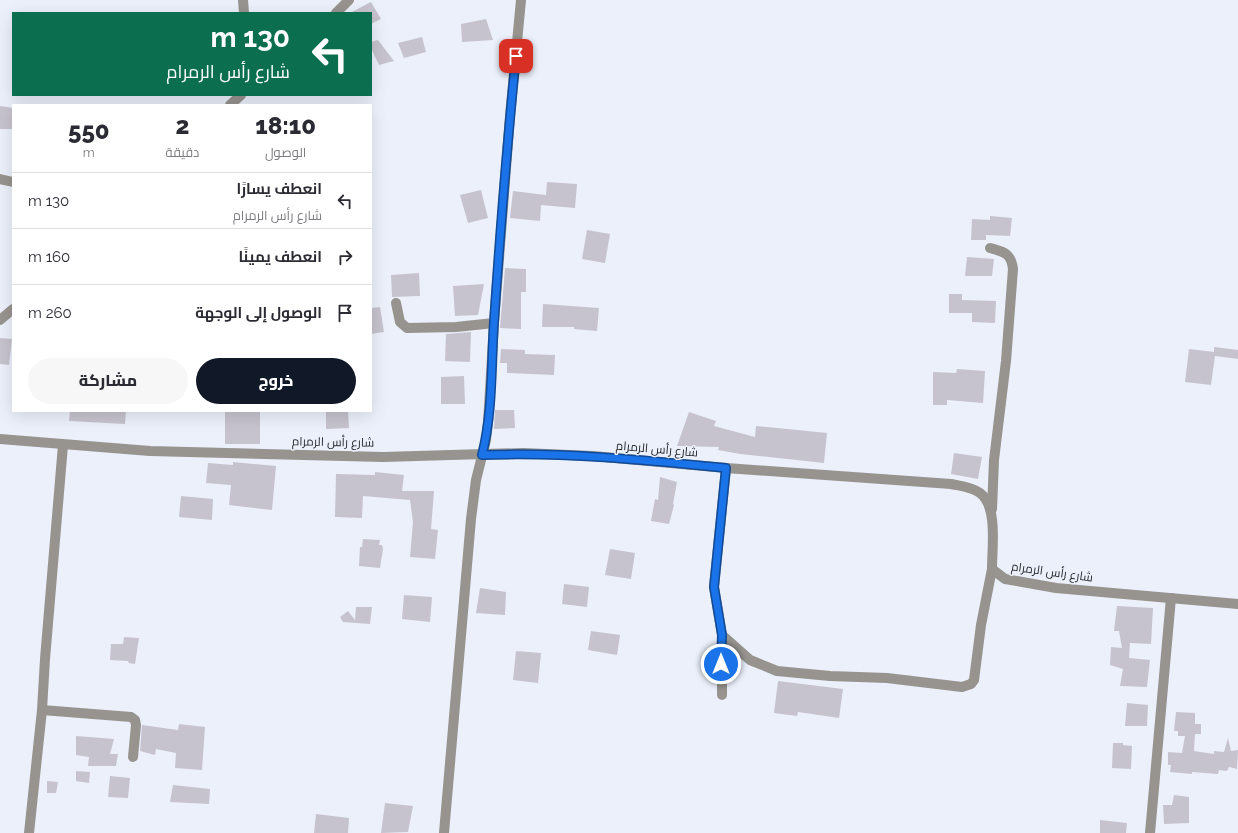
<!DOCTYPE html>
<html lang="ar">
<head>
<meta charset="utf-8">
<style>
	body { margin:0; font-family:Raleway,Cairo,sans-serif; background:#f7f7f7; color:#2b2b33; direction:rtl; height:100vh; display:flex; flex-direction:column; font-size:15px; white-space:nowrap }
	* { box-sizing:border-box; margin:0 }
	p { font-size:13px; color:#7c7c81 }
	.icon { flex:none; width:22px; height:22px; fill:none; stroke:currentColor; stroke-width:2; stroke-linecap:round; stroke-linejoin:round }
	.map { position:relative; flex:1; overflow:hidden; direction:ltr }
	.drawer { position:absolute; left:12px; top:104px; width:360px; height:308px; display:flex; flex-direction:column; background:#fff; border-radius:0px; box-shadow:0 4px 16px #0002; direction:rtl }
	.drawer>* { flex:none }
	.guide { position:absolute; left:12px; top:12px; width:360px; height:84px; border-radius:0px; box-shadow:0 4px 16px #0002; direction:rtl; background:#0b6e4f; color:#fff; overflow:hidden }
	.pin { position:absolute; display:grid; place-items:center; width:34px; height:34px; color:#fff; margin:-17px; border-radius:8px; box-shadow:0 2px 6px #0006 }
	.me { position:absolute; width:44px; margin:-22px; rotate:0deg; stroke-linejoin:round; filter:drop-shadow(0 0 3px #0008) }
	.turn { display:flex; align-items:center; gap:14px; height:84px; padding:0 16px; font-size:18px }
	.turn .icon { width:52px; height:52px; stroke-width:2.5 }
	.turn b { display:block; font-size:28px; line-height:34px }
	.eta { display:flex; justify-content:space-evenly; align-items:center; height:68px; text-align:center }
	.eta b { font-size:24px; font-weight:800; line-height:28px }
	.primary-button { display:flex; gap:8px; margin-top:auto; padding:8px 16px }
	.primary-button a { flex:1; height:46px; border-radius:24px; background:#111827; color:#fff; font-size:16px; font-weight:800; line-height:46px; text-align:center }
	.primary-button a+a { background:#f7f7f7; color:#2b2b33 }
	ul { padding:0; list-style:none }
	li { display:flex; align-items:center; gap:12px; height:56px; padding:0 16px; border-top:1px solid #e1e1e2 }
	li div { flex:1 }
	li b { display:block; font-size:15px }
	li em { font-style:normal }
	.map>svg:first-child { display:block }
	.building { fill:#c6c3ce }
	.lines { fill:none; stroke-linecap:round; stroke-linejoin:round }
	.minor { stroke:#97938f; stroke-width:10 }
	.route-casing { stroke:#114b97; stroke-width:10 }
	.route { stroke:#1a73e8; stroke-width:7 }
	.labels { text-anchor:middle; stroke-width:3; stroke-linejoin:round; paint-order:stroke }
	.street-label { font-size:12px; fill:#25272b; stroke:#ebf0fb }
</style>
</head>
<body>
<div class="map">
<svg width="1238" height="833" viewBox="0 0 1238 833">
	<rect width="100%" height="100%" fill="#ebf0fb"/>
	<g class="building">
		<path d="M371,2L381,19L371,24V13H350Z"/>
		<path d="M486,19L493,40L462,42L461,24Z"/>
		<path d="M422,37L426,52L404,58L398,43Z"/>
		<path d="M378,40L394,61L379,65L371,48V42Z"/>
		<path d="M0,106L13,108V129H0Z"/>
		<path d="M547,182L577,184L575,208L541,205L540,221L510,218L513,191L546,195Z"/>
		<path d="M481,190L488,218L468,223L460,195Z"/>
		<path d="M990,216L1012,218L1010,236L986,235V240H971L972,219L990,220Z"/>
		<path d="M587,230L610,234L605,263L582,259Z"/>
		<path d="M967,257L994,259L992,276H965Z"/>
		<path d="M505,268L526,269V292H521V329L500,328Z"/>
		<path d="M419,273L420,296L392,297L391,275Z"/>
		<path d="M484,284L478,315L455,316L453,286Z"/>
		<path d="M949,294H962V300L996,301L995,323L972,322V313H949Z"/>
		<path d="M543,304L599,308L597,331L574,329V327H542Z"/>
		<path d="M380,307L384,332L371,334V308Z"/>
		<path d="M471,332L470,362L445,361L446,334Z"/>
		<path d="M0,338L12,339L9,365L0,364Z"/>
		<path d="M1214,347L1238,350V359L1215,356L1211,385L1185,382L1189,349L1214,352Z"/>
		<path d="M501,349L525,350V354L555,355L554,375L507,373V363H500Z"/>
		<path d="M957,369L985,371L983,403L947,400V405H933V372L956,373Z"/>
		<path d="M464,376L465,404H441V377Z"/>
		<path d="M495,410H514L515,428L494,429Z"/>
		<path d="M70,411H126L125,424L69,421Z"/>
		<rect x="225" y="411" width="35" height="33"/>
		<path d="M326,411H348L349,428L326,429Z"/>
		<path d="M689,412L716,421L714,426L755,437L756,426L827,433L824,463L740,454L718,450L719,447L677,446Z"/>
		<path d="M954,453L982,457L978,479L951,474Z"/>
		<path d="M233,462L276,466L272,510L229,505L231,485L206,483L208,463L233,465Z"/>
		<path d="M375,472L404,475L402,491H434L431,529L438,530L435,559L410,557L413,522L410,500L363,496L362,518L335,517L336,474L375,475Z"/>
		<path d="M660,477L677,482L673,504L674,505L669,524L651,521L655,499L658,500Z"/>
		<path d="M181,496L213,499L212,520L179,517Z"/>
		<path d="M363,539L380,540L379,545H382L383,549L380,568L359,566L360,547H362Z"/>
		<path d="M610,549L635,553L631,579L605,575Z"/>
		<path d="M564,584L589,587L587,607L562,604Z"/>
		<path d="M480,588L506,592L505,615L476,613Z"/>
		<path d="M404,595L432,597L430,622L402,619Z"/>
		<path d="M1117,606L1153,608L1151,644L1130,643L1129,658L1150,660L1147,687L1120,686L1123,669L1110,665L1111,647L1122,648L1119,631H1114Z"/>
		<path d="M356,607H372L370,624L343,622L340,617L348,611L355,620Z"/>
		<path d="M591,631L620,635L617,655L588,650Z"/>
		<path d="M124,637L139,638L135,664L129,663L128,661L110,660L111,644H123Z"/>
		<path d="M516,651L541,653L538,683L513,680Z"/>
		<path d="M778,681L843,689L839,718L798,712L797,716L774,713Z"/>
		<path d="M1127,703L1148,705L1147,726H1125Z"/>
		<path d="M1176,712L1195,713V724H1201V734H1195L1194,751L1214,754V751L1224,752L1228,738L1231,751L1238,750L1237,769L1229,767L1227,771L1219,770L1218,774L1192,772V774L1170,772L1171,765H1168V752L1182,753L1185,736H1178V731H1174Z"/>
		<path d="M179,724L205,727L202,770L175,768L176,753L156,749L155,755L140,751L142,725L178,730Z"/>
		<path d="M76,736L114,739L110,754H118L116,766H88L89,757L76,755Z"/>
		<path d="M1113,743H1123V745L1132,746L1131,769L1112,768Z"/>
		<path d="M76,771L90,772L89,783L76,781Z"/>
		<path d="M110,776L130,778L128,798L108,797Z"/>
		<path d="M47,781L58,782L56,793H47Z"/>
		<path d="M173,785L210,789L209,804L170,802Z"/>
		<path d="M1174,795L1189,797V823L1164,824L1163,805H1172Z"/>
		<path d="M385,803L413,806L408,832L381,833Z"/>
		<path d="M316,814L349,818L348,833H314Z"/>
		<path d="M1100,820L1127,823L1126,833H1100Z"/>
	</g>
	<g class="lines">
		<g class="minor">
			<path d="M243,0L244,13"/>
			<path d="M336,13L349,0"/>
			<path d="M230,105L241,95"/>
			<path d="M0,179L13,182"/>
			<path d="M990,248C1004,252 1011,253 1013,269L1006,361L994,460L992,509"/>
			<path d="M396,303L400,322L407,328L456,327L494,323"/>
			<path d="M0,320L13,309"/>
			<path d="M0,439L150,451L383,457L523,453L593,456L726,468L951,484C960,486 972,487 980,493C998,506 992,548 992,569L1005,579L1056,588L1238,604"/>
			<path d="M722,635L750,660L777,671L830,676L887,678L962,687L971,684L974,680L981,625L992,569"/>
			<path d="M722,695V635L714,587L726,468"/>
			<path d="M42,710L131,717L135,720L136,725L133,757"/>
			<path d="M29,833L42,710L45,659L63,445"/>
			<path d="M444,833L471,519L476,480L486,440L488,423L494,323L510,116L521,0"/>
			<path d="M1150,833L1171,598"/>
		</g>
	</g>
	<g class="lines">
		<g class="route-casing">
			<path id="route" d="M516,56C507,145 500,234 494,322C491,366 493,412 482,455C564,452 645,460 726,468L714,587L722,635L721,664"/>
		</g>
		<use href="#route" class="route"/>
	</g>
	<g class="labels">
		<g class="street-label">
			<text transform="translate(333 442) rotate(1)" y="4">شارع رأس الرمرام</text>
			<text transform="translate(657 449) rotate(5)" y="4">شارع رأس الرمرام</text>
			<text transform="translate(1052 572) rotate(8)" y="4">شارع رأس الرمرام</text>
		</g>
	</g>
</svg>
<div class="pin" style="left:516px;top:56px;background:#d93025"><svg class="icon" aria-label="arrive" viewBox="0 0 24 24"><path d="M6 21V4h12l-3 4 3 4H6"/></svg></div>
<svg class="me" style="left:721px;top:664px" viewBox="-20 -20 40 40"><circle r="17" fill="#1a73e8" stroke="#fff" stroke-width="3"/><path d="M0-11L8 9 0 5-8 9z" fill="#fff"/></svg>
<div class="guide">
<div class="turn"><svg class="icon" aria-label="left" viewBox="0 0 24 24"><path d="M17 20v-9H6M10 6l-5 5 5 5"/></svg><div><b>130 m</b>شارع رأس الرمرام</div></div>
</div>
<section class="drawer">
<div class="eta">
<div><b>18:10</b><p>الوصول</p></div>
<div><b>2</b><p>دقيقة</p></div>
<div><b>550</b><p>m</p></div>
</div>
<ul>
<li><svg class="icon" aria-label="left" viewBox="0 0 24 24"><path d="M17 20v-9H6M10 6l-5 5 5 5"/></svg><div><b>انعطف يسارًا</b><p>شارع رأس الرمرام</p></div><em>130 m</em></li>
<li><svg class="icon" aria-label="right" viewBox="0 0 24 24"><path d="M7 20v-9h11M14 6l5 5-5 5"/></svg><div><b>انعطف يمينًا</b></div><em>160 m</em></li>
<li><svg class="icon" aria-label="arrive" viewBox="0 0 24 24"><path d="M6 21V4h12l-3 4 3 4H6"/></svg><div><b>الوصول إلى الوجهة</b></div><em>260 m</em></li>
</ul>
<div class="primary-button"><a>خروج</a><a>مشاركة</a></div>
</section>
</div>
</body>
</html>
